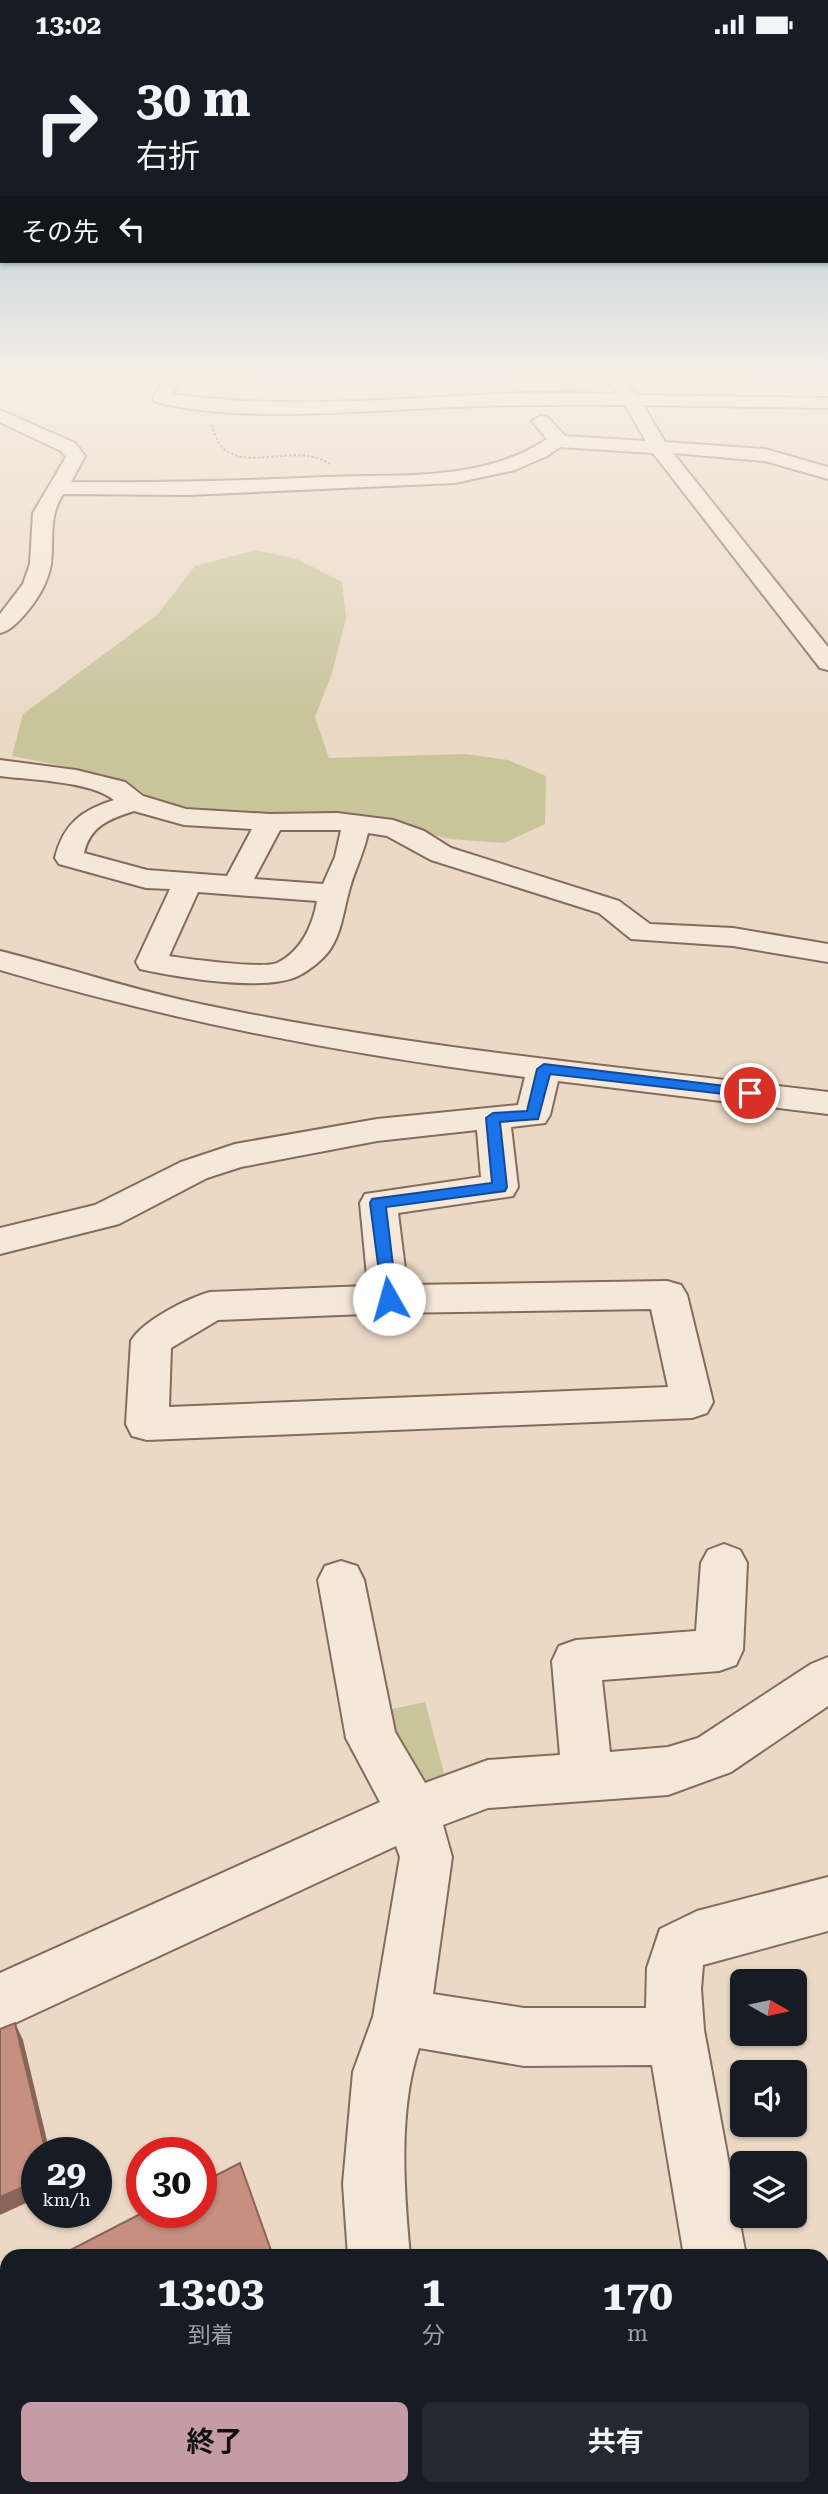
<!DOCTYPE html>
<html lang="ja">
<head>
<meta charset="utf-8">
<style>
	body { margin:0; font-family:"Roboto Serif","Noto Sans JP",serif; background:#242831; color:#f1f3f6; height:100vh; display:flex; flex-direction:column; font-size:26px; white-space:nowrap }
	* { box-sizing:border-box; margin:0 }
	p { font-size:23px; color:#9ea1a6 }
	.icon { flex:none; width:38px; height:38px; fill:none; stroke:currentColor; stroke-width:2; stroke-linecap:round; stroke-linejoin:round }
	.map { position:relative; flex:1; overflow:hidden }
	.side { position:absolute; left:0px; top:2200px; width:830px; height:247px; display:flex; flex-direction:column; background:#171b24; border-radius:21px 21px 0 0; box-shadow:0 2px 5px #0004 }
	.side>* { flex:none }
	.guide { position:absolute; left:0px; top:0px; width:830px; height:214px; box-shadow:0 2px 5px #0004; background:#171b24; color:#f1f3f6; overflow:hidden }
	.needle { width:46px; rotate:99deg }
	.controls { position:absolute; left:730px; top:1920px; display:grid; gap:14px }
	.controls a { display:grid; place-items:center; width:77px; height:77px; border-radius:10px; background:#171b24; box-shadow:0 2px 5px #0004; font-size:35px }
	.speed { position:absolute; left:21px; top:2088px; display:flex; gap:14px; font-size:35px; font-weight:700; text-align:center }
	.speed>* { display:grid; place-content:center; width:91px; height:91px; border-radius:50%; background:#171b24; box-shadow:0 2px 5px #0004; line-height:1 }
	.speed small { font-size:18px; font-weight:400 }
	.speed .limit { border:10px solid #d22; background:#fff; color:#111 }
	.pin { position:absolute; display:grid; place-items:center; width:60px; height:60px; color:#fff; margin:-30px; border:4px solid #fff; border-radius:50%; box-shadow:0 2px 7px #0007 }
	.me { position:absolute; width:77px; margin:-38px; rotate:353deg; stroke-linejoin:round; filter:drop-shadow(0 0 5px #0008) }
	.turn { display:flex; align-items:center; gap:24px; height:147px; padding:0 21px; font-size:32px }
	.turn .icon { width:91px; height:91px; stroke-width:2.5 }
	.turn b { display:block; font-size:49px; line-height:60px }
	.then { display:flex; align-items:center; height:66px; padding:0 21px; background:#0003; gap:14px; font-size:26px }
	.eta { display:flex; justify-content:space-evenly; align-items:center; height:119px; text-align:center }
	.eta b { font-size:42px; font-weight:700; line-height:49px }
	.button { display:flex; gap:14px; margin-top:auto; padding:14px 21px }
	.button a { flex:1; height:80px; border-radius:10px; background:#c59ca6; color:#111; font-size:28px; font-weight:700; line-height:80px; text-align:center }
	.button a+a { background:#242831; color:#f1f3f6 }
	.status { display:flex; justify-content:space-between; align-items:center; height:49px; padding:0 35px; background:#171b24; direction:ltr }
	.status svg { height:19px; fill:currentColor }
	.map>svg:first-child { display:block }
	.green { fill:#c8c59b }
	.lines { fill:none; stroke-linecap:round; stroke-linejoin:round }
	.minor-casing { stroke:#856b5d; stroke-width:4 }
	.path { stroke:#856b5d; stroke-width:2; stroke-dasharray:2.5 2; stroke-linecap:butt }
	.minor { fill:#f6e8d9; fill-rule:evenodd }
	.wall { fill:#aa7b6d }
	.shaded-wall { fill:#8b6459 }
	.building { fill:#c68f7f; stroke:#8b6459; stroke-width:2 }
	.route { fill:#1a73e8; stroke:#114b97; stroke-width:2 }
</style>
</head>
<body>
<div class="status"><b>13:02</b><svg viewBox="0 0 49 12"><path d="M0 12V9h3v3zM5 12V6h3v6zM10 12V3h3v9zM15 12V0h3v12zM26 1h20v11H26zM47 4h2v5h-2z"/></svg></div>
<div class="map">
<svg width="828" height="2445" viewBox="0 0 828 2445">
	<rect width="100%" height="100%" fill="#ebd9c6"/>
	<g class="green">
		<path d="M256,501L297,510L342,533L346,570L332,624L315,668L329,709L466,705L508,711L546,727L545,775L504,794L450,790L368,770L201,764L151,751L139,740L74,719L12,707L23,665L157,566L195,517Z"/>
		<path d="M425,1653L444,1724L428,1734L403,1724L379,1663Z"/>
	</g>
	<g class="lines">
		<g class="minor-casing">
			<g id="minor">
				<path d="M101,323L178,324L180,333L172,345C289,362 405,348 523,344C554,343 587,345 618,345L610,333L618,328L624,329L636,346L828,349V359L643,356L665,393L765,400L828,418V430L765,412L673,404L828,598V621L820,619L653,404L560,398L547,407L515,421L455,434L188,446L63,445C48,469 54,489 51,515C48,533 38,550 26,564C18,573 11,581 0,584V565L23,535L30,515L33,464L66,408L61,402L0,373V361L75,394L85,407L71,433C156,434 240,432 325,428C398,425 484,433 547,390L532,372L541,367L547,368L565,387L646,392L625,356C554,355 483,356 412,360C333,364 233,372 156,353L153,349L164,331L109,328Z"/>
				<path d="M0,711L76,721L125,733L143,747L186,760L270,765L337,764L393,771L424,782L451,799L619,852L650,875L733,879L828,895V913L733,897L631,890L599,864L431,811L387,787L368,784C363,807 353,824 348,846C343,865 341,885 329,902C323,910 310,921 300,926C268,944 176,928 140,920L136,913L170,840L146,839L59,815L55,809C63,775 82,761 114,751C91,732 30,731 0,727ZM134,762L184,776L252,780L227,827L147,821L84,804C90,777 109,770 134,762ZM280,781H341L335,808L323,835L254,830ZM198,843L317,852C313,876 301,903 277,914C263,920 187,910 169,907Z"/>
				<path d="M0,902C69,919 135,942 205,956C410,999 620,1018 828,1043V1065L558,1032L550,1066L545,1074L511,1078L518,1138L513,1147L398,1164L407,1236L667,1232L681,1236L687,1246L713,1353L707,1364L692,1369L147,1391L132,1387L126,1375L131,1292C142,1272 188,1249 210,1243L368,1237L360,1154L365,1145L481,1128L477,1081L377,1092L241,1118L207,1129L119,1175L0,1205V1179L95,1156L181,1113L235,1095L377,1070L518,1056L525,1028C347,1006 172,972 0,921ZM651,1260L668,1338L169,1358L171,1299L218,1271L389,1264Z"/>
				<path d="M724,1495L740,1501L747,1514L743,1601L736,1616L719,1622L602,1631L610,1703L668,1698L698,1689L811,1615L828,1608V1657L731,1723L668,1746L488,1759L443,1776L452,1808L433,1945L524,1959H646L647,1919L660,1880L697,1862L828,1828V1882L703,1916L701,1940L704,1981L746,2207H684L652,2016L524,2017L419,1999C398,2061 404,2142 410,2207H348L343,2135L353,2023L373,1968L400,1808L396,1797L0,1981V1924L380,1753L346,1689L318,1531L325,1517L341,1512L357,1517L364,1531L395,1683L425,1734L488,1711L560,1706L552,1612L559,1597L576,1591L696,1582L701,1514L708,1501Z"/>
			</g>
		</g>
		<g class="path">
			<path d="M193,329L220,323"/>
			<path d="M211,376C215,384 217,394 224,400C250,422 298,393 330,415"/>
		</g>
		<use href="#minor" class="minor"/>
	</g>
	<path class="wall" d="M699,2440H801L804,2445H701Z"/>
	<g class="shaded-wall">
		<path d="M15,1974L23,1991L50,2104H46Z"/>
		<path d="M37,2132V2149L0,2166V2148Z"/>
	</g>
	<g class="building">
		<path d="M15,1974L46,2104H37V2132L0,2148V1980Z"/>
		<path d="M240,2114L273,2207H59L144,2163H201V2134Z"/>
		<path d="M7,2233V2440H357L359,2445H0V2237Z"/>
		<path d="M709,2440H801L804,2445H711Z"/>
	</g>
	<linearGradient id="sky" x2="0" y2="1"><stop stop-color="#8eb8d3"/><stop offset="0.49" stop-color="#f6eee5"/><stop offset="1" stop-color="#f6eee5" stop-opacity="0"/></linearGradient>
	<rect width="828" height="665" fill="url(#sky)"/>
	<path class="route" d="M544,1015L750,1040L757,1044L750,1048L550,1025L538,1070L500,1073L507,1138L505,1142L386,1158L397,1250L389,1256L383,1254L370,1154L372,1150L492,1134L486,1069L493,1064L527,1062L537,1020Z"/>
</svg>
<div class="controls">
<a><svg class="needle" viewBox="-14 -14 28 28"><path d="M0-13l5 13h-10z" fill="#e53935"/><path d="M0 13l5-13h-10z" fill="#9ea1a6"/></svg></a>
<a><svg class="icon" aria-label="sound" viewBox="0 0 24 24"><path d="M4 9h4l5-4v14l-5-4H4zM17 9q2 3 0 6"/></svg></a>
<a><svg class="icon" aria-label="layers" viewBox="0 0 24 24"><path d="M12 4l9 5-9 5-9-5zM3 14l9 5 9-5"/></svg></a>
</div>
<div class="speed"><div>29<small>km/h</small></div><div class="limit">30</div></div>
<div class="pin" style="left:750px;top:1044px;background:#d93025"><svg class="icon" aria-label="arrive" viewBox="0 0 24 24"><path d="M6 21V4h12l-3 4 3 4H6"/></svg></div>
<svg class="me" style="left:389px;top:1250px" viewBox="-20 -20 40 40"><circle r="19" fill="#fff"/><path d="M0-13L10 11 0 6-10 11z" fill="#1a73e8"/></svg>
<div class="guide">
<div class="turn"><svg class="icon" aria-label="right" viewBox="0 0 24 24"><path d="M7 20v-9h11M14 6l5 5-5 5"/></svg><div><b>30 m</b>右折</div></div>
<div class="then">その先<svg class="icon" aria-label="left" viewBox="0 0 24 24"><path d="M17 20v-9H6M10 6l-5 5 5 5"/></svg></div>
</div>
<section class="side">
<div class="eta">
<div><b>13:03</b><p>到着</p></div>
<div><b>1</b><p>分</p></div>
<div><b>170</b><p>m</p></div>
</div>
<div class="button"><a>終了</a><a>共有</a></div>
</section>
</div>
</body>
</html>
